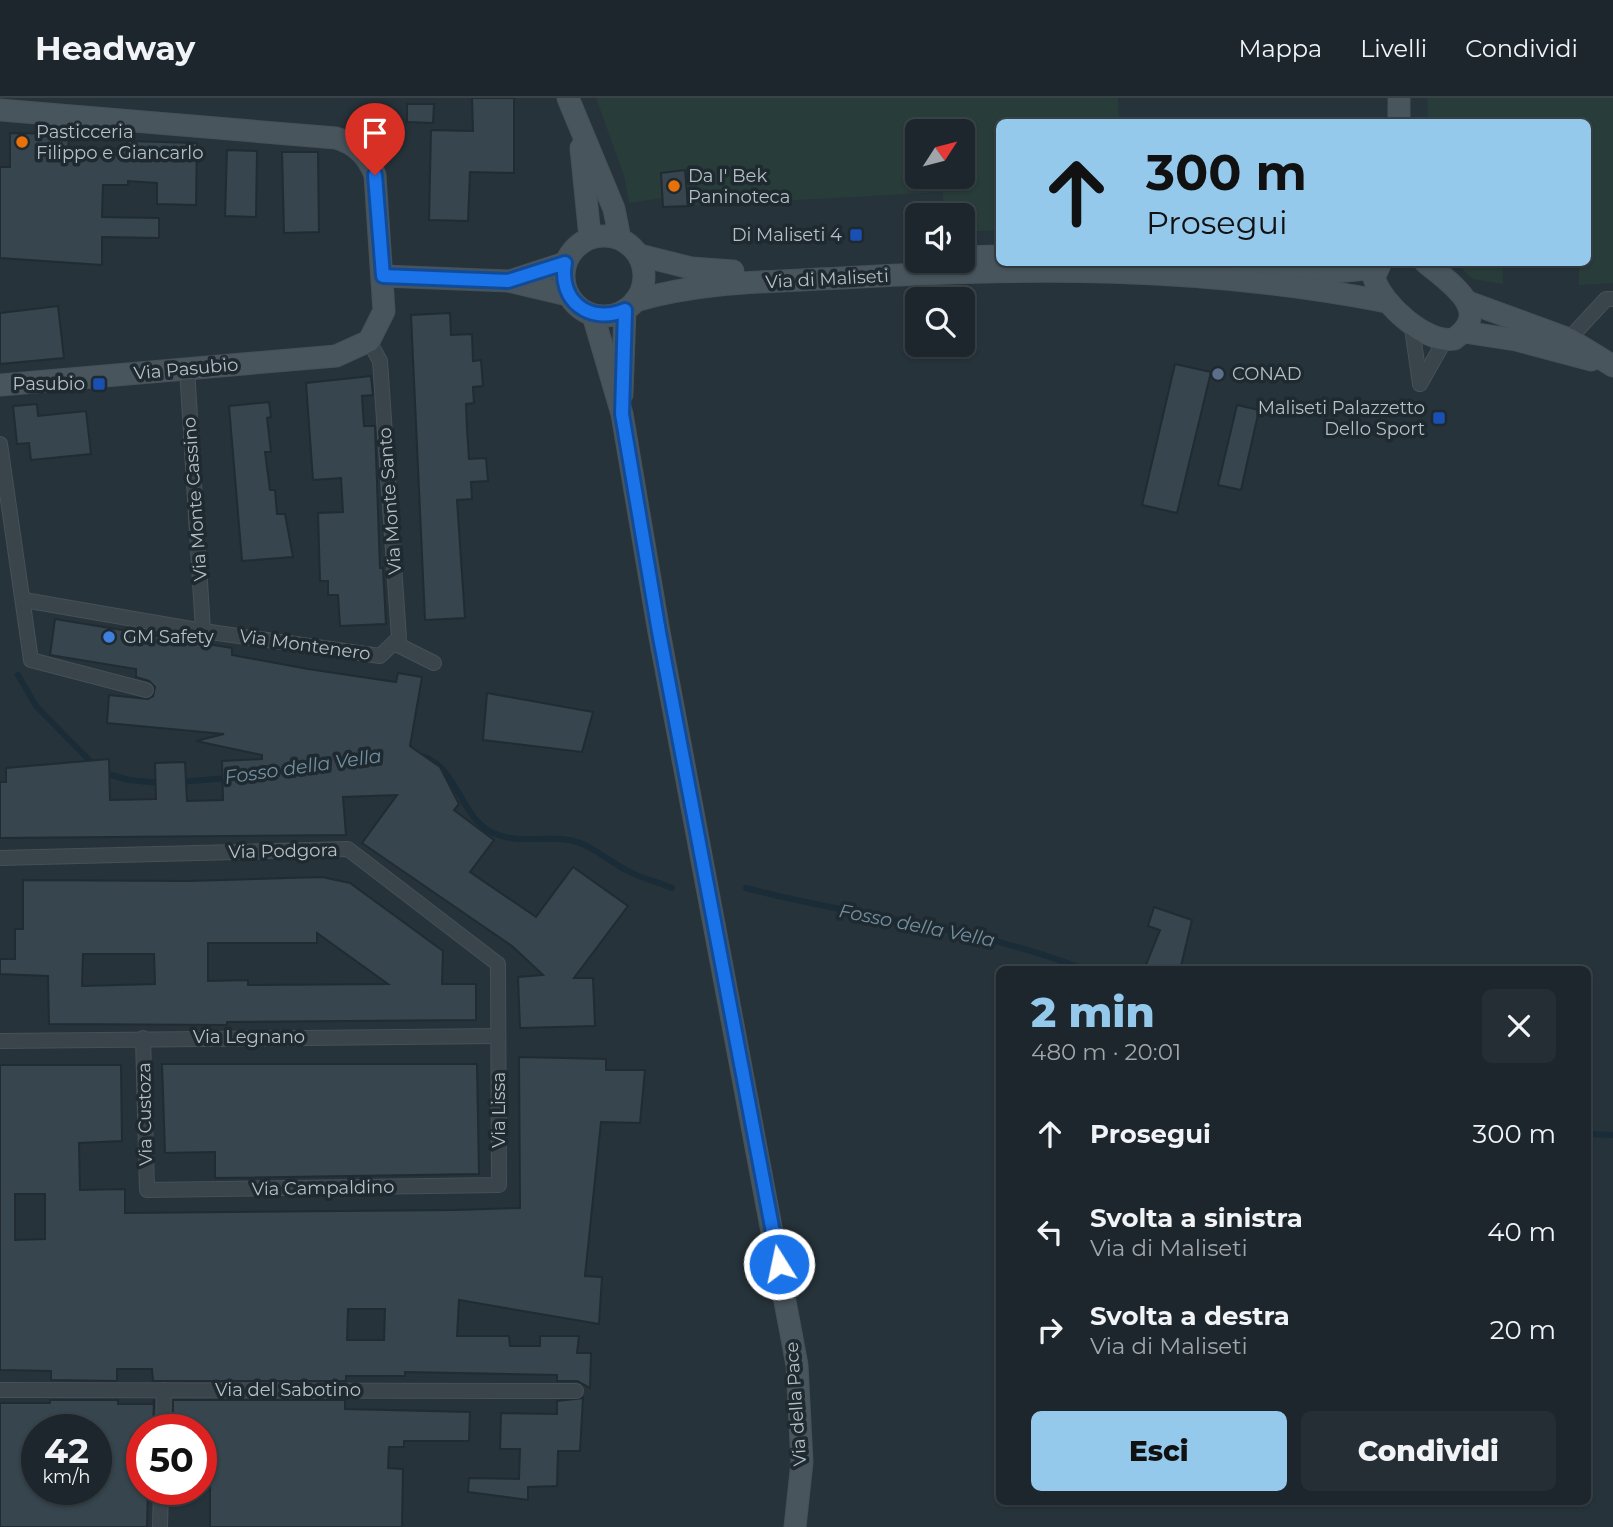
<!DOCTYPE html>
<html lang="it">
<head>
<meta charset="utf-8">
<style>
	body { margin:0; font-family:Montserrat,sans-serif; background:#252e34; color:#f1f3f6; height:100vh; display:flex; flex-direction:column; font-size:26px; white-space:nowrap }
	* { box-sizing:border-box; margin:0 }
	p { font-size:23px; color:#a0a5a9 }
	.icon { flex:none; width:38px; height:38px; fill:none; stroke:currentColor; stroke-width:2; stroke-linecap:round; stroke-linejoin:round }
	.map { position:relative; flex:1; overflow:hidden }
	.panel { position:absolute; left:996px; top:868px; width:595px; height:539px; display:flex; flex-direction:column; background:#1c262c; border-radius:10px; box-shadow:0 2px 5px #0004,0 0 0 2px #3a4348 }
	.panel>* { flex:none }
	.hud { position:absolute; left:996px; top:21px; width:595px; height:147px; border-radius:10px; box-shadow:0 2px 5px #0004,0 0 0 2px #3a4348; background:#94c9ec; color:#111; overflow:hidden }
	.needle { width:46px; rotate:54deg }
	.fabs { position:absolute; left:905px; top:21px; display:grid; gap:14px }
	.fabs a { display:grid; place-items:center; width:70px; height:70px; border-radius:10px; background:#1c262c; box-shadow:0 2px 5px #0004,0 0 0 2px #3a4348; font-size:35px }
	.speed { position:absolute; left:21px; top:1316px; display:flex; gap:14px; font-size:35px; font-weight:700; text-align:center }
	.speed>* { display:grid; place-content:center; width:91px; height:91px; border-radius:50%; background:#1c262c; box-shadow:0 2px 5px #0004,0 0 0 2px #3a4348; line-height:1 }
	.speed small { font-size:18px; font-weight:400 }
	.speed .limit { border:10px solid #d22; background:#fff; color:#111 }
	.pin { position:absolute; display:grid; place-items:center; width:60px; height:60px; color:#fff; margin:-72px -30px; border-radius:50% 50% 50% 0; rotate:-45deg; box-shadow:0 0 7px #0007 }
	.pin .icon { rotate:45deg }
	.me { position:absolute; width:77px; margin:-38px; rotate:350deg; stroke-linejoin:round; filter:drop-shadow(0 0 5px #0008) }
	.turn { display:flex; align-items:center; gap:24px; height:147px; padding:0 35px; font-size:32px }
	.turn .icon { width:91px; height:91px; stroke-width:2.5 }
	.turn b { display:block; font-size:49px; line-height:60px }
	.round { display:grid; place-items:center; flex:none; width:74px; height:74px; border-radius:10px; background:#252e34 }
	.summary { display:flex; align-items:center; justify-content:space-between; height:119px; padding:0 35px }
	h1 { font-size:42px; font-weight:800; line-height:52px; color:#94c9ec }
	.button { display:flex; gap:14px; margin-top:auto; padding:14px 35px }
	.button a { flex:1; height:80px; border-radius:10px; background:#94c9ec; color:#111; font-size:28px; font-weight:800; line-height:80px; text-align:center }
	.button a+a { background:#252e34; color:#f1f3f6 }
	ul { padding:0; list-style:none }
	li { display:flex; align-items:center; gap:21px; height:98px; padding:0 35px }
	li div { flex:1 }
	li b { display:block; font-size:26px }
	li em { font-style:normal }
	header { display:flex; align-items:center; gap:42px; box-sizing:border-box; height:98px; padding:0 35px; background:#1c262c; border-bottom:2px solid #3a4348 }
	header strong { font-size:33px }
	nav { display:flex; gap:38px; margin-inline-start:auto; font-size:24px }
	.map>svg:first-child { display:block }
	.green { fill:#283c3a; fill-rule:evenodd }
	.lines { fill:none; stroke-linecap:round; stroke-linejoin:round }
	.stream { stroke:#1a2c37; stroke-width:6 }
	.building { fill:#36454e; stroke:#212b32; stroke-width:2; fill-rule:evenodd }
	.street-casing { stroke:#465057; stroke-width:16 }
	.secondary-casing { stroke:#465057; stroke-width:23 }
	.street { stroke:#3a444b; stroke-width:14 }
	.secondary { stroke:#48555d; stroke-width:21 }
	.route-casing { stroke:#114b97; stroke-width:18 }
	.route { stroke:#1a73e8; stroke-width:12 }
	.food-dot { fill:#e8710a; stroke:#1f2930; stroke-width:2.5 }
	.transit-dot { fill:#1a4fb4; stroke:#1f2930; stroke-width:2.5 }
	.service-dot { fill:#5c6f8a; stroke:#1f2930; stroke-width:2.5 }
	.shop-dot { fill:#3f7fe0; stroke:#1f2930; stroke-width:2.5 }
	.labels { text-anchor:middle; stroke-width:7; stroke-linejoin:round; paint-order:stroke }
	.poi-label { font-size:18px; fill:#b5bfc6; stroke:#1f2930; text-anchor:start }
	.street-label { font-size:18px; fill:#b5bfc6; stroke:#1f2930 }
	.water-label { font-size:19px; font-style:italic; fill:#7290a1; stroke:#1f2930 }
</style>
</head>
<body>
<header>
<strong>Headway</strong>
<nav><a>Mappa</a><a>Livelli</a><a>Condividi</a></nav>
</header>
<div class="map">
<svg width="1613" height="1429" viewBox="0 0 1613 1429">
	<rect width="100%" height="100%" fill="#26333a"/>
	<g class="green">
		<path d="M596,0H1118L1119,24H999V132L963,134L962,117H944L943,94L688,108L663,100L629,105L624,78ZM917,33H962V79H917Z"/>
		<path d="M1427,0H1613V185L1579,187V165L1587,164V24H1428Z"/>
		<path d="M1456,165H1503V186L1473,181Z"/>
	</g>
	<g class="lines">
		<g class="stream">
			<path d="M18,577L36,608L93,666"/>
			<path d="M421,658C459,669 459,719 493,735C517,746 544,738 569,742C591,746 607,762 626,772C640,780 657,784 672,790"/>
			<path d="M104,675L129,682L161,685"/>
			<path d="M179,684L228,680"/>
			<path d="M746,790C859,820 976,828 1085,872"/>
			<path d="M1587,1036L1613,1037"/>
		</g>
	</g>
	<g class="building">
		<path d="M472,0H514V75L470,74L468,123L429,122L431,32L473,33Z"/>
		<path d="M407,6H434L433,25L407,24Z"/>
		<path d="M10,35L69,36L68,52L128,50L127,43L197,45L196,107L157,106V85L128,83V87H103L102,119L159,120V140L102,139V167L0,160V69H10Z"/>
		<path d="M227,52L257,53L256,119L225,118Z"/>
		<path d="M282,54H318L319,134L284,135Z"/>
		<path d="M685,72L688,108L663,109L661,75Z"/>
		<path d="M58,208L64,260L0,266V215Z"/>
		<path d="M450,215L451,237L472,236L473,263L481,262L483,288L473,289L474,305L466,306L467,331L469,361L486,360L488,383L471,384L472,401L457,402L465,520L425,522L411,217Z"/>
		<path d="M1175,266L1211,274L1177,415L1142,407Z"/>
		<path d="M371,278L373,297L362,298L364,328H375L380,470H383L386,526L340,528L338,497H328V483H320L318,415L343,414L341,380L313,382L306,285Z"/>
		<path d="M269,304L271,319L267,320L271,354H265L270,392H275L277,416H285L293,459L242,463L229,308Z"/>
		<path d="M37,306L38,318L86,313L91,356L31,362L29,345L17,346L13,308Z"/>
		<path d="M1237,307L1259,312L1241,392L1218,387Z"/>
		<path d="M55,521L232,550V557L308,571L396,584L398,575L422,579L410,648L440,669L459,706L454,712L494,742L470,774L536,819L573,769L628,808L574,880H593L595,928L520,930L518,879L543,877L512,848L362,745L397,697L343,699L346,737L0,740V684H6V670L109,661L110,702L156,701L155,665L185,664L187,703L223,702L222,663L262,661V657L196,643L224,636L107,625L109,597L148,601L153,598L155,589L149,583L136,579V571L50,557Z"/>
		<path d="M487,595L593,614L582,654L483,642Z"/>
		<path d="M322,779L350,785L443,853L442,886H476V922L227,924V927L49,926L48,878L0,876V861H15V831H23V782L188,783ZM317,835L388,886L248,887V882L208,883V845H317ZM83,856H154L155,886L82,888Z"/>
		<path d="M1154,809L1192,822L1180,872H1144L1160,832L1148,828Z"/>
		<path d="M519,959L606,961V972H645L640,1025L601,1024L585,1178L602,1179L599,1226L459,1202L457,1238H509L510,1248H540V1238H579L577,1255H591L590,1290L577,1283H557V1277L405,1274V1278H346V1283H153L152,1271H117V1283L51,1282V1273L0,1272V967H121L122,1043L79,1045L80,1092L125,1091V1115L455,1112L520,1110ZM15,1096H45V1141L15,1142ZM348,1211H385L384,1242H347Z"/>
		<path d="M162,966H477L479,1076L215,1080V1054L165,1055Z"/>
		<path d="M583,1300L580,1353H558L557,1388L528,1389V1402L468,1394L469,1380L519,1381L520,1351H500L501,1315L557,1316V1303Z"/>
		<path d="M50,1302H118V1306H153L154,1302L153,1332H142V1343H139V1382H142V1391H148L147,1429H0V1305H50ZM37,1332H96V1391H37Z"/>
		<path d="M173,1302H345V1311L470,1314L469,1343H404V1349H389L388,1370L403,1371L402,1429H210V1379H201V1332H173Z"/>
	</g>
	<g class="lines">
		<g class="street-casing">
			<g id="street">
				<path d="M1411,223L1420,286"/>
				<path d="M1569,241L1606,201H1613"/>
				<path d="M187,270L203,533"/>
				<path d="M1420,286L1445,242"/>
				<path d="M0,346L31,562L146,592"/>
				<path d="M24,502L203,533L380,558L399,540L380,263L369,243"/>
				<path d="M394,545L434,565"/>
				<path d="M0,760L348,751L498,866L499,1087L147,1092L143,940"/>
				<path d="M0,943L498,938"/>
				<path d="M0,1292L576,1293"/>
				<path d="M163,1332L164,1292"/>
				<path d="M160,1429L161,1391"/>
			</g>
		</g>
		<g class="secondary-casing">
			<g id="secondary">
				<path d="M568,0L614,111L620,141"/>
				<path d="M1399,0V24"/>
				<path d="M0,12L336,40C356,46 368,58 375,77L384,213L369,243L336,258L0,287"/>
				<path d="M581,50L590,139"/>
				<circle cx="604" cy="178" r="40"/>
				<path d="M639,157L691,170L733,173"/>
				<path d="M962,159L999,158"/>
				<path d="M1223,164L1313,176L1377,170"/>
				<path d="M1381,164L1374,180C1382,206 1426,246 1454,241C1495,212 1448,184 1425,164"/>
				<path d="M383,178L508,183L568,197"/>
				<path d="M510,183L565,165"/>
				<path d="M635,203C702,183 771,184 841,180C1025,169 1204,168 1387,204"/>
				<path d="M1468,204L1569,241L1613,268"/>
				<path d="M593,217L622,316L659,534L797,1267L802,1364L795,1429"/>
				<path d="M1464,234L1516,242L1591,262"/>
				<path d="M622,296L625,212"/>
			</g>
		</g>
		<use href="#street" class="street"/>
		<use href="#secondary" class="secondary"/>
	</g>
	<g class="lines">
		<g class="route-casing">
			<path id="route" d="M375,77L383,178L508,183L565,165C558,203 590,227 625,212L622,316L659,534L779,1166"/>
		</g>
		<use href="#route" class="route"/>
	</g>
	<g class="food-dot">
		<circle cx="22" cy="44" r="7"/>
		<circle cx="674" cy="88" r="7"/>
	</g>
	<g class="transit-dot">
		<rect x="849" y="130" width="14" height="14" rx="3.5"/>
		<rect x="92" y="279" width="14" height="14" rx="3.5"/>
		<rect x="1432" y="313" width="14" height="14" rx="3.5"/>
	</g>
	<circle class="service-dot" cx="1218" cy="276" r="7"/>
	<circle class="shop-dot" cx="109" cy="539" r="7"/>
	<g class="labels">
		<g class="poi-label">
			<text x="36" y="40">Pasticceria<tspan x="36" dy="21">Filippo e Giancarlo</tspan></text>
			<text x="688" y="84">Da I' Bek<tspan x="688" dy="21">Paninoteca</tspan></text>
			<text x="842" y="143" text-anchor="end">Di Maliseti 4</text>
			<text x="1232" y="282">CONAD</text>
			<text x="85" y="292" text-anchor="end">Pasubio</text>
			<text x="1425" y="316" text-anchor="end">Maliseti Palazzetto<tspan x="1425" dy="21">Dello Sport</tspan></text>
			<text x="123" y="545">GM Safety</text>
		</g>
		<g class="street-label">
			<text transform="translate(827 181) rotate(-3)" y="6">Via di Maliseti</text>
			<text transform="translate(186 271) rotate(-5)" y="6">Via Pasubio</text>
			<text transform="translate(195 401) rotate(-94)" y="6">Via Monte Cassino</text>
			<text transform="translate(390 403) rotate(-94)" y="6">Via Monte Santo</text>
			<text transform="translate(305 547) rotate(8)" y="6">Via Montenero</text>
			<text transform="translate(283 753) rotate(-1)" y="6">Via Podgora</text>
			<text x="249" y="945">Via Legnano</text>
			<text transform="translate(499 1012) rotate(-90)" y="6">Via Lissa</text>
			<text transform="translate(145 1016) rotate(-91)" y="6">Via Custoza</text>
			<text transform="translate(323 1090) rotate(-1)" y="6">Via Campaldino</text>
			<text x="288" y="1298">Via del Sabotino</text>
			<text transform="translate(796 1306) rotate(-94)" y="6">Via della Pace</text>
		</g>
		<g class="water-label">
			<text transform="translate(303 668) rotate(-8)" y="7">Fosso della Vella</text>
			<text transform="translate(917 827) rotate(11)" y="7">Fosso della Vella</text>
		</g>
	</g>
</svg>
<div class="fabs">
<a><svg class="needle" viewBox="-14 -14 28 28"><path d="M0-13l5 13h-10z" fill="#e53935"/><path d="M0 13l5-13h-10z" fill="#a0a5a9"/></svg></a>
<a><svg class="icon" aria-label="sound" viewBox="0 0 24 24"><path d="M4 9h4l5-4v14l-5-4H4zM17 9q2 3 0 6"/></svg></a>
<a><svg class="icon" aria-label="search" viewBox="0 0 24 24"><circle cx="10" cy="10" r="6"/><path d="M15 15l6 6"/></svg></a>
</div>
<div class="speed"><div>42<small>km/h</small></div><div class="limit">50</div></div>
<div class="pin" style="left:375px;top:77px;background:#d93025"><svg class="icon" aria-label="arrive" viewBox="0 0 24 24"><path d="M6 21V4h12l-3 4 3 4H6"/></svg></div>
<svg class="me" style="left:779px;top:1166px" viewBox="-20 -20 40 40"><circle r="17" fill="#1a73e8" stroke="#fff" stroke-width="3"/><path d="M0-11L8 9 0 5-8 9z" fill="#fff"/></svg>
<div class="hud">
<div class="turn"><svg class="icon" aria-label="ahead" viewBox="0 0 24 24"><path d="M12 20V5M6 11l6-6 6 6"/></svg><div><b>300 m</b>Prosegui</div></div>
</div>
<section class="panel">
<div class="summary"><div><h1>2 min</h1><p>480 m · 20:01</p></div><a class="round"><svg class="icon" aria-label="close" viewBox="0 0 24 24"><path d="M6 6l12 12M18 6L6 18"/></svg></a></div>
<ul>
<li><svg class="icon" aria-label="ahead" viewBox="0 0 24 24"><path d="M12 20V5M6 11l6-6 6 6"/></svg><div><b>Prosegui</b></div><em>300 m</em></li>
<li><svg class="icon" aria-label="left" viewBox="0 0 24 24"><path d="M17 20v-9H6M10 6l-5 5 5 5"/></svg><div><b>Svolta a sinistra</b><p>Via di Maliseti</p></div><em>40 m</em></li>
<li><svg class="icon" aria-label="right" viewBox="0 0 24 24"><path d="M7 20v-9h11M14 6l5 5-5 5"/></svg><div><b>Svolta a destra</b><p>Via di Maliseti</p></div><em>20 m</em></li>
</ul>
<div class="button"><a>Esci</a><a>Condividi</a></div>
</section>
</div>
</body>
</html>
